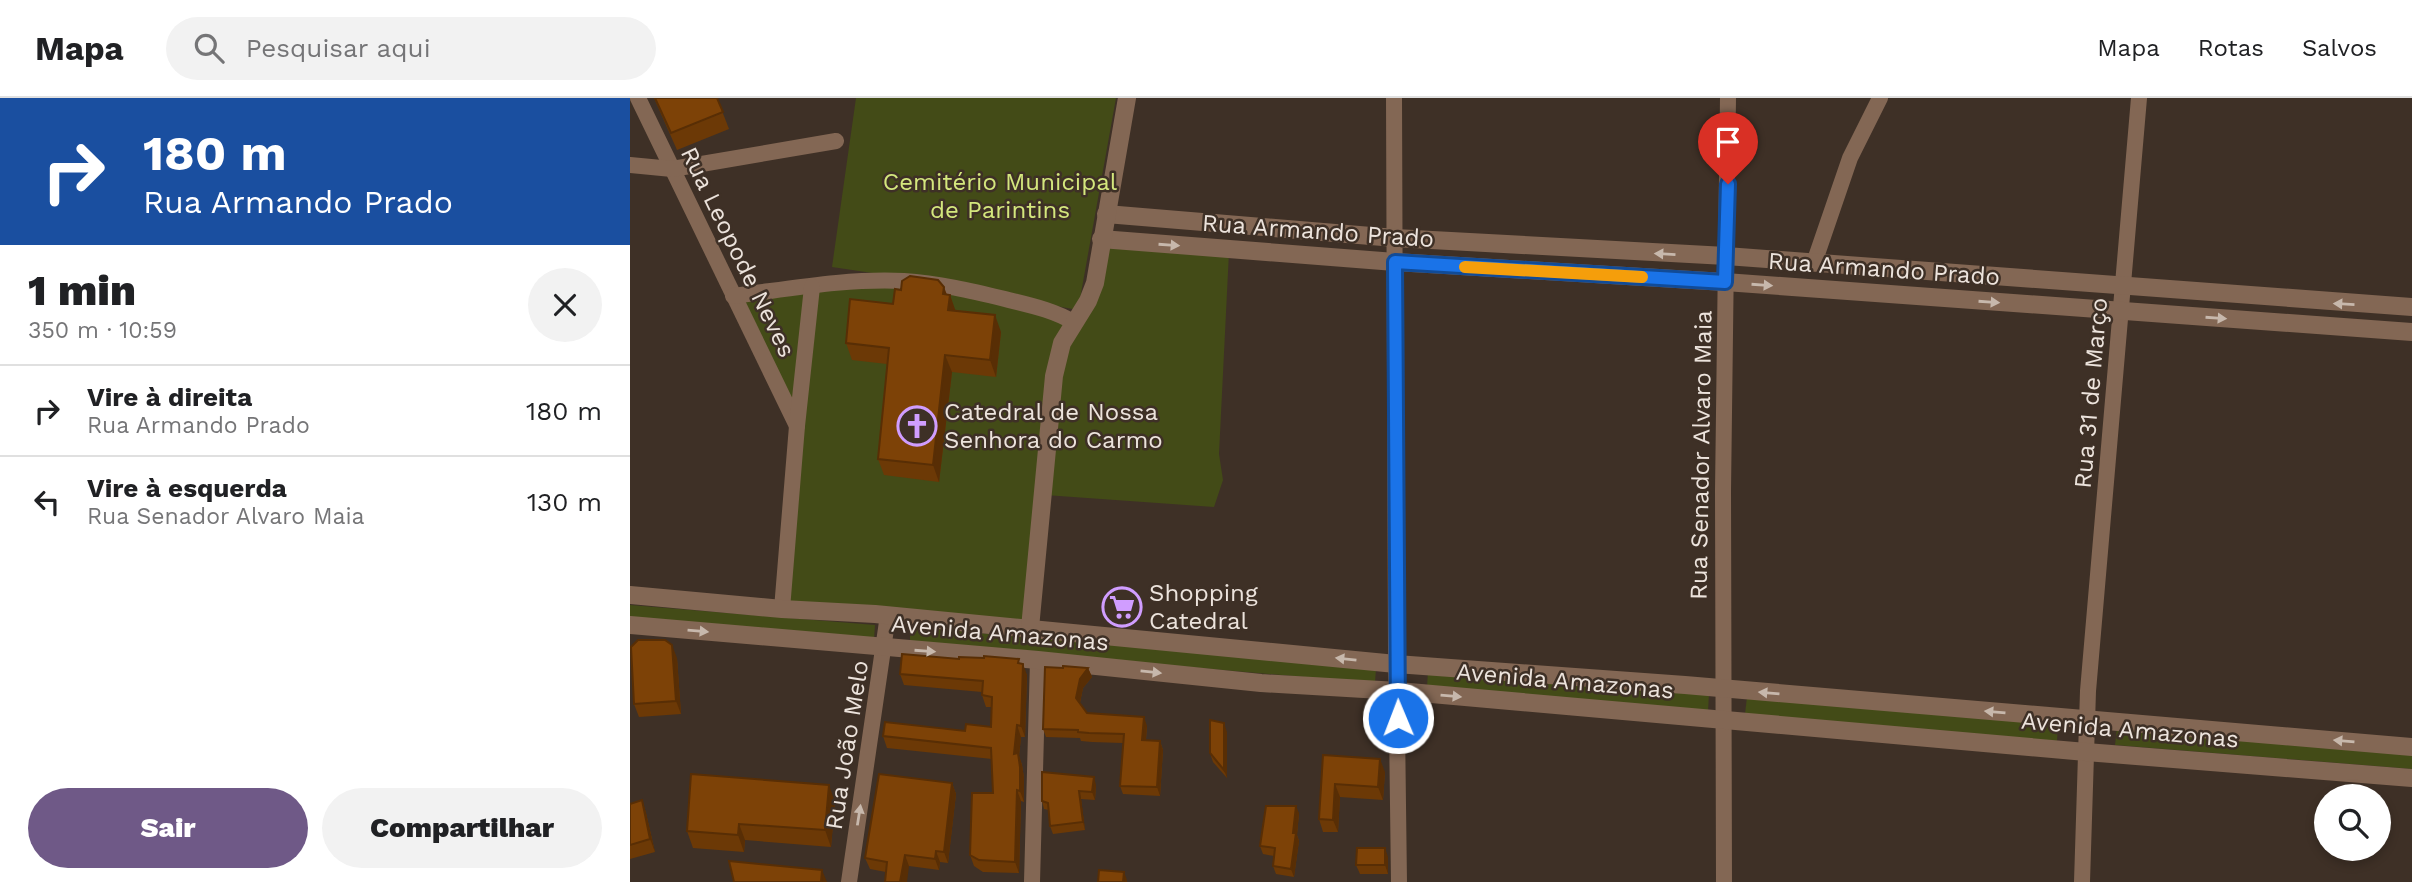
<!DOCTYPE html>
<html lang="pt">
<head>
<meta charset="utf-8">
<style>
	body { margin:0; font-family:"Work Sans",sans-serif; background:#f2f2f2; color:#202124; height:100vh; display:flex; flex-direction:column; font-size:26px; white-space:nowrap }
	* { box-sizing:border-box; margin:0 }
	p { font-size:23px; color:#757577 }
	.icon { flex:none; width:38px; height:38px; fill:none; stroke:currentColor; stroke-width:2; stroke-linecap:round; stroke-linejoin:round }
	.map { position:relative; flex:1; overflow:hidden }
	.sheet { display:flex; flex-direction:column; background:#fff; width:630px }
	.sheet>* { flex:none }
	.guide { background:#1a4fa0; color:#fff; overflow:hidden }
	.tools { position:absolute; left:1684px; top:686px; display:grid; gap:14px }
	.tools a { display:grid; place-items:center; width:77px; height:77px; border-radius:50%; background:#fff; box-shadow:0 4px 10px #0003; font-size:35px }
	.pin { position:absolute; display:grid; place-items:center; width:60px; height:60px; color:#fff; margin:-72px -30px; border-radius:50% 50% 50% 0; rotate:-45deg; box-shadow:0 0 7px #0007 }
	.pin .icon { rotate:45deg }
	.me { position:absolute; width:77px; margin:-38px; rotate:359deg; stroke-linejoin:round; filter:drop-shadow(0 0 5px #0008) }
	.turn { display:flex; align-items:center; gap:24px; height:147px; padding:0 28px; font-size:32px }
	.turn .icon { width:91px; height:91px; stroke-width:2.5 }
	.turn b { display:block; font-size:49px; line-height:60px }
	.round { display:grid; place-items:center; flex:none; width:74px; height:74px; border-radius:37px; background:#f2f2f2 }
	.summary { display:flex; align-items:center; justify-content:space-between; height:119px; padding:0 28px }
	h1 { font-size:42px; font-weight:800; line-height:52px }
	.primary-button { display:flex; gap:14px; margin-top:auto; padding:14px 28px }
	.primary-button a { flex:1; height:80px; border-radius:42px; background:#6f5987; color:#fff; font-size:28px; font-weight:800; line-height:80px; text-align:center }
	.primary-button a+a { background:#f2f2f2; color:#202124 }
	ul { padding:0; list-style:none }
	li { display:flex; align-items:center; gap:21px; height:91px; padding:0 28px; border-top:2px solid #e0e0e0 }
	li div { flex:1 }
	li b { display:block; font-size:26px }
	li em { font-style:normal }
	header { display:flex; align-items:center; gap:42px; box-sizing:border-box; height:98px; padding:0 35px; background:#fff; border-bottom:2px solid #e0e0e0 }
	header strong { font-size:33px }
	nav { display:flex; gap:38px; margin-inline-start:auto; font-size:24px }
	.search { width:490px; height:63px; background:#f2f2f2; display:flex; align-items:center; gap:18px; box-sizing:border-box; padding:0 24px; border-radius:38px; color:#757577; font-size:26px }
	main { display:flex; flex:1; min-height:0 }
	.map>svg:first-child { display:block }
	.green { fill:#434b17 }
	.lines { fill:none; stroke-linecap:round; stroke-linejoin:round }
	.minor { stroke:#836754; stroke-width:16 }
	.tertiary { stroke:#836754; stroke-width:18 }
	.wall { fill:#6c3906 }
	.shaded-wall { fill:#582e05 }
	.building { fill:#7d4207; stroke:#582e05; stroke-width:2 }
	.oneway { fill:#c7b8ac }
	.route-casing { stroke:#114b97; stroke-width:18 }
	.route { stroke:#1a73e8; stroke-width:12 }
	.slow { stroke:#f59e0b; stroke-width:12 }
	.labels { text-anchor:middle; stroke-width:5; stroke-linejoin:round; paint-order:stroke }
	.park-label { font-size:24px; fill:#d4e77d; stroke:#3e3026 }
	.street-label { font-size:24px; fill:#ece3dc; stroke:#3e3026 }
	.poi-label { font-size:24px; fill:#ece3dc; stroke:#3e3026; text-anchor:start }
</style>
</head>
<body>
<header>
<strong>Mapa</strong>
<div class="search"><svg class="icon" aria-label="search" viewBox="0 0 24 24"><circle cx="10" cy="10" r="6"/><path d="M15 15l6 6"/></svg>Pesquisar aqui</div>
<nav><a>Mapa</a><a>Rotas</a><a>Salvos</a></nav>
</header>
<main>
<section class="sheet">
<div class="guide">
<div class="turn"><svg class="icon" aria-label="right" viewBox="0 0 24 24"><path d="M7 20v-9h11M14 6l5 5-5 5"/></svg><div><b>180 m</b>Rua Armando Prado</div></div>
</div>
<div class="summary"><div><h1>1 min</h1><p>350 m · 10:59</p></div><a class="round"><svg class="icon" aria-label="close" viewBox="0 0 24 24"><path d="M6 6l12 12M18 6L6 18"/></svg></a></div>
<ul>
<li><svg class="icon" aria-label="right" viewBox="0 0 24 24"><path d="M7 20v-9h11M14 6l5 5-5 5"/></svg><div><b>Vire à direita</b><p>Rua Armando Prado</p></div><em>180 m</em></li>
<li><svg class="icon" aria-label="left" viewBox="0 0 24 24"><path d="M17 20v-9H6M10 6l-5 5 5 5"/></svg><div><b>Vire à esquerda</b><p>Rua Senador Alvaro Maia</p></div><em>130 m</em></li>
</ul>
<div class="primary-button"><a>Sair</a><a>Compartilhar</a></div>
</section>
<div class="map">
<svg width="1782" height="784" viewBox="0 0 1782 784">
	<rect width="100%" height="100%" fill="#3e3026"/>
	<g class="green">
		<path d="M226,0H486L448,212L276,180L202,169Z"/>
		<path d="M472,145L599,154L589,356L593,382L584,409L415,397L403,532L152,510L171,327L106,200L273,184L446,225Z"/>
		<path d="M0,507L245,527L244,541L0,520Z"/>
		<path d="M280,529L746,570L745,585L280,545Z"/>
		<path d="M798,573L1079,596L1078,613L797,589Z"/>
		<path d="M1117,599L1428,625L1427,643L1115,616Z"/>
		<path d="M1487,630L1782,656V671L1485,647Z"/>
	</g>
	<g class="lines">
		<g class="minor">
			<path d="M8,0L167,328"/>
			<path d="M764,0L766,551L769,784"/>
			<path d="M0,67L42,71L206,43"/>
			<path d="M1184,165L1220,60L1250,0"/>
			<path d="M103,198C159,191 218,180 274,183C308,185 342,193 375,201C399,207 424,212 445,225"/>
			<path d="M152,511L167,328L182,189"/>
			<path d="M219,784L258,517"/>
			<path d="M402,784L408,562"/>
			<path d="M1094,784L1093,393L1098,0"/>
			<path d="M1452,784L1458,593L1509,0"/>
		</g>
		<g class="tertiary">
			<path d="M476,116L765,140L1096,158L1782,209"/>
			<path d="M471,141L765,164L1095,184L1782,234"/>
			<path d="M0,497L152,511L245,516L766,566L1055,587L1782,649"/>
			<path d="M0,527L408,562L631,585L768,593L1456,654L1782,680"/>
			<path d="M400,530L424,278L432,245L458,203L465,185L497,0"/>
		</g>
	</g>
	<g class="wall">
		<path d="M24,0H87L99,31L47,52Z"/>
		<path d="M271,192L320,197L325,213L371,234L366,279L322,274L309,384L254,377L248,361L257,266L222,262L216,245L263,206Z"/>
		<path d="M47,560L51,616L9,619L4,606Z"/>
		<path d="M329,561L390,566L397,577L395,639H391L389,658L392,667L394,680V704L391,703L389,775L353,774L344,768L340,757L363,695L362,661L257,650L253,638L335,633L361,629L362,609H356L352,597V594L274,587L270,576Z"/>
		<path d="M458,570L462,579L453,590L450,605L457,615L517,628L516,642L530,643L533,652L530,698L493,696L490,688L493,645L462,644L451,643L450,640L416,639L413,631Z"/>
		<path d="M597,634V680L583,664L580,655Z"/>
		<path d="M693,657L755,674L753,702L710,699L708,734H693L689,721Z"/>
		<path d="M322,685L326,696L318,765L310,764L309,772L279,768L256,774L240,771L235,760Z"/>
		<path d="M466,687L465,702L451,701L455,732L423,736L420,728L419,712L414,711L412,703Z"/>
		<path d="M12,702L16,715L25,754L0,761V706Z"/>
		<path d="M205,704L201,749L115,742L114,754L63,750L57,733Z"/>
		<path d="M669,715L667,737L669,743L664,779L646,776L643,768L644,758L633,756L630,748Z"/>
		<path d="M758,759V776H730L726,767Z"/>
	</g>
	<g class="shaded-wall">
		<path d="M314,189L319,202L320,197L326,214L324,229L313,196Z"/>
		<path d="M365,217L371,234L366,279L360,262Z"/>
		<path d="M315,257L322,274L309,384L303,367Z"/>
		<path d="M42,547L47,560L51,616L46,603Z"/>
		<path d="M393,566L397,577L395,639L391,628Z"/>
		<path d="M458,570L462,579L453,590L449,609L446,600L450,581Z"/>
		<path d="M514,619L517,628L515,651L512,642Z"/>
		<path d="M594,625L597,634V680L594,672Z"/>
		<path d="M387,627L391,639L389,658L392,667L394,680V704L390,693L384,656Z"/>
		<path d="M530,643L533,652L530,698L527,689Z"/>
		<path d="M750,661L755,674L753,702L748,689Z"/>
		<path d="M464,679L466,687L465,702L462,694Z"/>
		<path d="M322,685L326,696L318,765L314,754Z"/>
		<path d="M705,686L710,699L708,734L703,722Z"/>
		<path d="M199,687L205,704L201,749L195,732Z"/>
		<path d="M387,692L391,703L389,775L385,764Z"/>
		<path d="M449,693L451,701L455,732L453,724Z"/>
		<path d="M12,702L16,715L25,754L20,741Z"/>
		<path d="M666,708L669,715L667,737L669,743L664,779L661,771Z"/>
		<path d="M109,726L115,742L114,754L108,737Z"/>
		<path d="M755,750L758,759V776L755,767Z"/>
		<path d="M306,753L310,764L309,772L305,761Z"/>
		<path d="M275,757L279,768L277,784H270Z"/>
		<path d="M192,772L197,784H191Z"/>
		<path d="M494,774L497,782V784H493Z"/>
	</g>
	<g class="building">
		<path d="M25,0H87L93,14L41,35Z"/>
		<path d="M280,178L308,182L314,189L313,196L320,197L318,212L365,217L360,262L315,257L303,367L248,361L259,250L216,245L220,201L263,206L265,191L271,192L272,183Z"/>
		<path d="M8,542H35L42,547L46,603L4,606L1,549Z"/>
		<path d="M272,556L329,561V559L354,560V558L389,561L388,565L393,566L391,628L387,627L384,656L388,655L390,669V693L387,692L385,764L349,762L340,757L342,695H363L361,650L253,638L255,624L335,633L336,626L361,629L362,599L352,597L353,583L270,576Z"/>
		<path d="M433,568L458,570L450,581L446,600L457,615L514,619L512,642L530,643L527,689L490,688L494,636L459,635L448,634V632L413,631L415,569L433,570Z"/>
		<path d="M580,622L594,625V672L580,655Z"/>
		<path d="M693,657L750,661L748,689L705,686L703,722L689,721Z"/>
		<path d="M412,674L464,679L462,694L449,693L453,724L420,728L418,705L412,703Z"/>
		<path d="M61,676L199,687L195,732L109,726L108,737L57,733Z"/>
		<path d="M249,676L322,685L314,754L306,753L305,761L275,757L270,784H255L257,764L235,760Z"/>
		<path d="M12,702L20,741L0,747V706Z"/>
		<path d="M636,708H666L663,735H666L661,771L643,768L645,750L630,748Z"/>
		<path d="M727,750H755V767H726Z"/>
		<path d="M99,763L192,772L191,784H104Z"/>
		<path d="M469,772L494,774L493,784H468Z"/>
	</g>
	<defs><path id="oneway-solid" d="M-6-.8H1V-3.2L6.5 0L1 3.2V.8H-6Z" transform="scale(1.75)"/></defs>
	<g class="oneway">
		<use href="#oneway-solid" transform="translate(539 147) rotate(4)"/>
		<use href="#oneway-solid" transform="translate(1035 156) rotate(-177)"/>
		<use href="#oneway-solid" transform="translate(1132 187) rotate(4)"/>
		<use href="#oneway-solid" transform="translate(1359 204) rotate(4)"/>
		<use href="#oneway-solid" transform="translate(1714 206) rotate(-177)"/>
		<use href="#oneway-solid" transform="translate(1586 220) rotate(4)"/>
		<use href="#oneway-solid" transform="translate(68 533) rotate(5)"/>
		<use href="#oneway-solid" transform="translate(295 553) rotate(4)"/>
		<use href="#oneway-solid" transform="translate(716 561) rotate(-174)"/>
		<use href="#oneway-solid" transform="translate(521 574) rotate(6)"/>
		<use href="#oneway-solid" transform="translate(1139 595) rotate(-175)"/>
		<use href="#oneway-solid" transform="translate(821 598) rotate(5)"/>
		<use href="#oneway-solid" transform="translate(1365 614) rotate(-175)"/>
		<use href="#oneway-solid" transform="translate(1714 643) rotate(-175)"/>
		<use href="#oneway-solid" transform="translate(229 717) rotate(-81)"/>
	</g>
	<g class="lines">
		<g class="route-casing">
			<path id="route" d="M768,620L765,164L1095,184L1098,86"/>
		</g>
		<use href="#route" class="route"/>
		<path class="slow" d="M835,169L1012,179"/>
	</g>
	<defs>
		<g id="church-ring" transform="scale(2.0125)"><circle r="9.5" fill="#3e3026" stroke="#d09dff" stroke-width="1.5"/><path d="M-1.2-6h2.4v3.5h3.3v2.4h-3.3V6h-2.4V-.1h-3.3v-2.4h3.3Z" fill="#d09dff"/></g>
		<g id="supermarket-ring" transform="scale(2.0125)"><circle r="9.5" fill="#3e3026" stroke="#d09dff" stroke-width="1.5"/><path d="M-6-5.5h2.5l.6 2H6L4.5 2H-2.5L-4.4-4H-6ZM-1.5 3.2a1.3 1.3 0 1 0 .1 0ZM3 3.2a1.3 1.3 0 1 0 .1 0Z" fill="#d09dff"/></g>
	</defs>
	<g fill-rule="evenodd">
		<use href="#church-ring" x="287" y="328"/>
		<use href="#supermarket-ring" x="492" y="509"/>
	</g>
	<g class="labels">
		<g class="park-label">
			<text x="370" y="92">Cemitério Municipal<tspan x="370" dy="28">de Parintins</tspan></text>
		</g>
		<g class="street-label">
			<text transform="translate(688 133) rotate(4)" y="8">Rua Armando Prado</text>
			<text transform="translate(108 154) rotate(64)" y="8">Rua Leopode Neves</text>
			<text transform="translate(1254 171) rotate(4)" y="8">Rua Armando Prado</text>
			<text transform="translate(1461 295) rotate(-85)" y="8">Rua 31 de Março</text>
			<text transform="translate(1071 357) rotate(-89)" y="8">Rua Senador Alvaro Maia</text>
			<text transform="translate(370 535) rotate(5)" y="8">Avenida Amazonas</text>
			<text transform="translate(935 583) rotate(5)" y="8">Avenida Amazonas</text>
			<text transform="translate(1500 632) rotate(5)" y="8">Avenida Amazonas</text>
			<text transform="translate(217 647) rotate(-81)" y="8">Rua João Melo</text>
		</g>
		<g class="poi-label">
			<text x="314" y="322">Catedral de Nossa<tspan x="314" dy="28">Senhora do Carmo</tspan></text>
			<text x="519" y="503">Shopping<tspan x="519" dy="28">Catedral</tspan></text>
		</g>
	</g>
</svg>
<div class="tools">
<a><svg class="icon" aria-label="search" viewBox="0 0 24 24"><circle cx="10" cy="10" r="6"/><path d="M15 15l6 6"/></svg></a>
</div>
<div class="pin" style="left:1098px;top:86px;background:#d93025"><svg class="icon" aria-label="arrive" viewBox="0 0 24 24"><path d="M6 21V4h12l-3 4 3 4H6"/></svg></div>
<svg class="me" style="left:768px;top:620px" viewBox="-20 -20 40 40"><circle r="17" fill="#1a73e8" stroke="#fff" stroke-width="3"/><path d="M0-11L8 9 0 5-8 9z" fill="#fff"/></svg>
</div>
</main>
</body>
</html>
